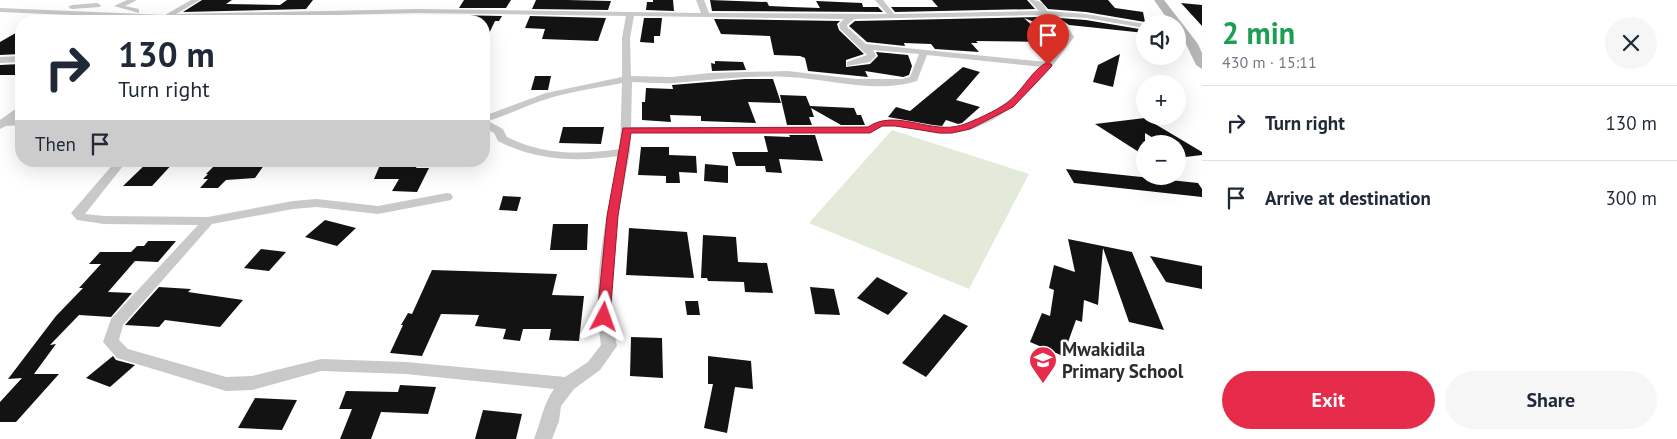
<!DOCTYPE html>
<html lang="en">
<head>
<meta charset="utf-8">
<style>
	body { margin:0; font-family:"PT Sans",sans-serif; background:#f6f6f7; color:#1f2937; height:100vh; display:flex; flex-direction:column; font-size:19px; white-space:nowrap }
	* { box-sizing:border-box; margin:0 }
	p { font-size:16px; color:#747a83 }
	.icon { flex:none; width:28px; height:28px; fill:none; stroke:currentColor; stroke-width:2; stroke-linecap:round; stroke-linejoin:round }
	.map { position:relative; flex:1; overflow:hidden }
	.panel { display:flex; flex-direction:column; background:#fff; width:475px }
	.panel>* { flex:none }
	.banner { position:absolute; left:15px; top:15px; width:475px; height:152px; border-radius:20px; box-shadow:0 5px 20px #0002; background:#fff; color:#1f2937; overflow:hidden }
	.fabs { position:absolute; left:1136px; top:15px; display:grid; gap:10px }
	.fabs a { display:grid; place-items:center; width:50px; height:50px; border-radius:50%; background:#fff; box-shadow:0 5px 20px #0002; font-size:25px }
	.pin { position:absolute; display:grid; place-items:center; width:42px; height:42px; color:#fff; margin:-51px -21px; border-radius:50% 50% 50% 0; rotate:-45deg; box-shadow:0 0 5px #0007 }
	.pin .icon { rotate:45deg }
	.me { position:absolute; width:55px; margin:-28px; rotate:4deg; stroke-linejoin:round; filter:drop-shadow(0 0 4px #0008) }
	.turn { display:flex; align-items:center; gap:18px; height:105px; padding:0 20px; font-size:22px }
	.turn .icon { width:65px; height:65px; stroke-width:2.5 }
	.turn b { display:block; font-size:35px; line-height:42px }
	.then { display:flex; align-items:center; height:48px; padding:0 20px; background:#0003; gap:10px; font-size:19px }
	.round { display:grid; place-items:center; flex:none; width:52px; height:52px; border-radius:26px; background:#f6f6f7 }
	.summary { display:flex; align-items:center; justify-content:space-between; height:85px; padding:0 20px }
	h1 { font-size:30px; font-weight:700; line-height:38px; color:#1e9e55 }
	.action { display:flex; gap:10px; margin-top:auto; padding:10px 20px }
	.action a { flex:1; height:58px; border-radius:30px; background:#e72b4b; color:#fff; font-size:20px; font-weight:700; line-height:58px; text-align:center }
	.action a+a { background:#f6f6f7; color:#1f2937 }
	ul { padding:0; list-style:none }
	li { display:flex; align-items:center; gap:15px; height:75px; padding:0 20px; border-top:1px solid #e0e1e3 }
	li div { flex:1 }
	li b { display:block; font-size:19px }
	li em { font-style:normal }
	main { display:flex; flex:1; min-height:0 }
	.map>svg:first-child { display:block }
	.green { fill:#e4ead9 }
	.building { fill:#131313 }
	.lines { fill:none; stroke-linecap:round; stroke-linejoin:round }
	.street { fill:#c9c9c9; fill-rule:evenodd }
	.secondary { fill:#b6b6b6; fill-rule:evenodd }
	.route { fill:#e72b4b; stroke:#961c31 }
	.labels { text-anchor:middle; stroke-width:5; stroke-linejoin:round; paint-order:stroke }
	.near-poi-label { font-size:19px; font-weight:bold; fill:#2c2c2c; stroke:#fff; text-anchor:start }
</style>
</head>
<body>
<main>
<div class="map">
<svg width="1202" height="439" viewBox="0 0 1202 439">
	<rect width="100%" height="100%" fill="#fff"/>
	<path class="green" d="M892,130L1029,174L969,289L809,223Z"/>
	<g class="building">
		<path d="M202,0H232L226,4L280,5L287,0H313L306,9L183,12Z"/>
		<path d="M464,0H511L506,8H459Z"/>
		<path d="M536,0H567L611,1L608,10L532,9Z"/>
		<path d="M653,0H673L674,11L646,10L647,2H653Z"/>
		<path d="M710,0L767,2L769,6L791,7L820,8L816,1L862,3L863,7H878L883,12L712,11Z"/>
		<path d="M932,0H1027L1035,9L895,12L891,7H938Z"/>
		<path d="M1040,0H1108L1115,8L1143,12L1145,22L1086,12L1048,9Z"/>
		<path d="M1181,3L1202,5V26Z"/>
		<path d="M453,15L502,16L499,21H495L484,44V21L450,20Z"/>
		<path d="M530,16L606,18L598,41L542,39L545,29L525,28Z"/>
		<path d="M1041,17L1056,28L1055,30L1024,18L1050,42L976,41L978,43H971L979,52L935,49L931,44L904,43L905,46L867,42L849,26L855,21Z"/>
		<path d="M299,18L296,21H167H168Z"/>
		<path d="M644,18H662L660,36H654V43L640,42Z"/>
		<path d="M1059,18L1086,20L1145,30V33L1069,25Z"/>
		<path d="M714,19L840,21L837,24L839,30L864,54L846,60V67L870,64L878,56L876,52L908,55L912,66L909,75L903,77L865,71L868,77L808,71L805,58L800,56L774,55L770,36L721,34Z"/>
		<path d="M21,30V54L0,55V42Z"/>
		<path d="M1120,54L1113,87L1093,82L1098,65Z"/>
		<path d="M715,61L743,62L746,70L712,71L711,63L715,64Z"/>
		<path d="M21,64V75H0V65Z"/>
		<path d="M963,67L980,72L956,100L980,107L962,123L958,124L946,120L942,126L933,125L888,117L896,107L910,111Z"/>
		<path d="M535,76H551L548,90H531Z"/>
		<path d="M745,79H773L781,103L748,102L756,123L701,121V116L670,115L671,122L642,120V102H645L646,88L673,89L672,85Z"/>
		<path d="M780,95L806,96L810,106L854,108L857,115H861L865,125H841L811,108L814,117H809L812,125H787Z"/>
		<path d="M1145,118L1202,152V155L1185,157L1178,153V144H1163L1145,133V156L1095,124Z"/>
		<path d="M563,127H604L601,144L559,143Z"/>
		<path d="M789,135H815L823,161L779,159L782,173L766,172L765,166H736L732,152H768L764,136L790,137Z"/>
		<path d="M641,147H669V155L696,156L697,173L679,172L680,183H666V176L638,175Z"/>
		<path d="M149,161H175L152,186H123Z"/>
		<path d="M219,161H267L255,178L226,180L218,188H200L208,179H203L208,174H206Z"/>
		<path d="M390,161H419L416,168H429L417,192L392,191L399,179H374L380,165H388Z"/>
		<path d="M705,164L728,166V183L704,181Z"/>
		<path d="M1066,169L1198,183L1202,189V197L1074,183Z"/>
		<path d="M503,196L521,197L517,211L499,210Z"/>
		<path d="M325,220L356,228L337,246L305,237Z"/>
		<path d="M553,224H588L587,250H550Z"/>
		<path d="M629,228L687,232L694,278L626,275Z"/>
		<path d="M703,235L736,237L738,262L767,263L773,293L745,292L744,282L708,281L707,278H701Z"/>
		<path d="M1068,239L1132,252L1164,330L1129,322L1103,248L1098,305L1084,300L1082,322L1076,320L1063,356L1030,342L1042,313L1050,316L1054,290L1049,288L1054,265L1075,272Z"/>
		<path d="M148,241H176L158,262L135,261L108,292L132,293L111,317L79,315L50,345L56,344L34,374H59L16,422H0V402L22,378L8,379L56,316L83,288H79L101,264H89L100,252H131L137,246H144Z"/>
		<path d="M261,249L286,252L269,271L244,268Z"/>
		<path d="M1150,256L1202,266V289L1166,282Z"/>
		<path d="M432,270L557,274L552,295L584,296L579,341L549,340L551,329H523L520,341L503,339L506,329L475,326L479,315L441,314L422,356L390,353L403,325H401L408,313L412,314Z"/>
		<path d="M877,277L908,293L888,315L857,298Z"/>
		<path d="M159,287L191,289L188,292L243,300L220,327L165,320L159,327L125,325Z"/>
		<path d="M810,287L834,289L840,315L815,314Z"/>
		<path d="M685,301H698L700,315H687Z"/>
		<path d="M944,314L968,326L926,377L902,363Z"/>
		<path d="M631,337L662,338L663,378L630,376Z"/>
		<path d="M113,356L116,360L135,365L110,387L86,378Z"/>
		<path d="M708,356L751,361L753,389L735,387L727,433L704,428L713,384H708Z"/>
		<path d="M400,385L436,387L428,414L381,412L371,439H340L352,409H339L346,391L398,392Z"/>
		<path d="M255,398L297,400L282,430L238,428Z"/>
		<path d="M483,410L522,414L516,439H475Z"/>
	</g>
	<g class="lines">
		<g class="street">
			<path d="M127,0H137L125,6L139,9V13L114,6Z"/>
			<path d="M191,0H200L176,14L417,9L701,13L696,0H704L709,13L887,14L875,0H883L894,14L1039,11L1029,0C1039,0 1043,2 1047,11L1086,14L1145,24V28L1086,18L1053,16L1067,26L1074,37C1043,80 1002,132 944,134C925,134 907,123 887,126C881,126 876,131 870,133H631L630,152L618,216L612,298L611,317L617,346L600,370L574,389L561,406L559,421L552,439H534C541,422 543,404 554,389L406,374L321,371L252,390L226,391L117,358L103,342L111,319L198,225L104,224L77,220L71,213L116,161H127L85,214L104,216L208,217L293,201L317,199L378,206L447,193L451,194L453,197L451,200L378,214L317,207L293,209L212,224L123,325L119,340L128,349L226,377L252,376L321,359L406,362L565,377L588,362L601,345C591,283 606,217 619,156C577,162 536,161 498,141L494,133L484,127V116L546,93L622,77V38L626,16L417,13L166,19L0,12V8L165,15ZM1042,15L1061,30L1066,37L1046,62L866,44L848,28L847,25L854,19ZM634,16L844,19L839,24L840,29L867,55L847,62V66L870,62L876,56L873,50L919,54L910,77L903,79H856L788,71L710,73L672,77L631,76L630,38ZM927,55L1042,67C1018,95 982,128 943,128C916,128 892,110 868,127H631L632,82C645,82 660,84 674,83C712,80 750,75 788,77C830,79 876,94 917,81ZM622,83L620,149C581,155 542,155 507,137L503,129L488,121C509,115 528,104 550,98C573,91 598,88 622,83Z"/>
			<path d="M97,3L101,5L100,7L72,9L68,7L72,5Z"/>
			<path d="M21,56V62L0,63V57Z"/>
			<path d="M21,105V113L14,119H21V125L6,126L0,129V120Z"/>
		</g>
		<path class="secondary" d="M1154,0H1164L1198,44L1202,53V69L1196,65L1186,44L1178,31V24H1171Z"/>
	</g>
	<path class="route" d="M1048,62L1052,65L1051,67L1013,107L970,129L952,133H940L895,126H882L870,133H631L618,216L610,317L608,320H599L597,317L607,216L623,128L868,127C896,108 931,135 962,125C974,121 997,110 1007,103C1021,93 1033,68 1048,62Z"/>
	<defs>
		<g id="school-pin" transform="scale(1.4375)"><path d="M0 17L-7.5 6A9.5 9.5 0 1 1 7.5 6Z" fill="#e72b4b" stroke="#fff"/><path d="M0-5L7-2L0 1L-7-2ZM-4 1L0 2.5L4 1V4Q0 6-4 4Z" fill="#fff"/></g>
	</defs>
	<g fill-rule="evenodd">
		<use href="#school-pin" x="1043" y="360"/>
	</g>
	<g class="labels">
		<g class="near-poi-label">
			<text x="1062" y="356">Mwakidila<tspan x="1062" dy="22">Primary School</tspan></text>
		</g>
	</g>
</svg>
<div class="fabs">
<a><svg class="icon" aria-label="sound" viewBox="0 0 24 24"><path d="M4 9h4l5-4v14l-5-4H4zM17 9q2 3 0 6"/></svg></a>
<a>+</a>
<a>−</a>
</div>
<div class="pin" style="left:1048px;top:65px;background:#d93025"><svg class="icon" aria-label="arrive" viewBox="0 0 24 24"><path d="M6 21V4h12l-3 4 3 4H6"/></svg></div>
<svg class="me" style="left:604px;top:317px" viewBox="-20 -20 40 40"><path d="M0-17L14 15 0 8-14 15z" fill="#e72b4b" stroke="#fff" stroke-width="4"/></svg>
<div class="banner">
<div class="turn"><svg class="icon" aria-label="right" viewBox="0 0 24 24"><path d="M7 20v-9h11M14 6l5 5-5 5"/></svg><div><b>130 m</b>Turn right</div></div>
<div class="then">Then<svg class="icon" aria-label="arrive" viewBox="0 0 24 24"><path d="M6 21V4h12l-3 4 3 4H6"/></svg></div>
</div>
</div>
<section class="panel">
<div class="summary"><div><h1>2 min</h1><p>430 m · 15:11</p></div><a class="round"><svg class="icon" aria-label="close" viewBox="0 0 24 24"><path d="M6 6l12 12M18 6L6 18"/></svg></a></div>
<ul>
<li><svg class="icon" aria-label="right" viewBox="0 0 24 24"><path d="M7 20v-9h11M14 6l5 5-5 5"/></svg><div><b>Turn right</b></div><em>130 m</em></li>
<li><svg class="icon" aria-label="arrive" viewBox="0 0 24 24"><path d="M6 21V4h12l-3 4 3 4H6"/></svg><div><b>Arrive at destination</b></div><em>300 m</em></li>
</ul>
<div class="action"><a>Exit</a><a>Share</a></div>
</section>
</main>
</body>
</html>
